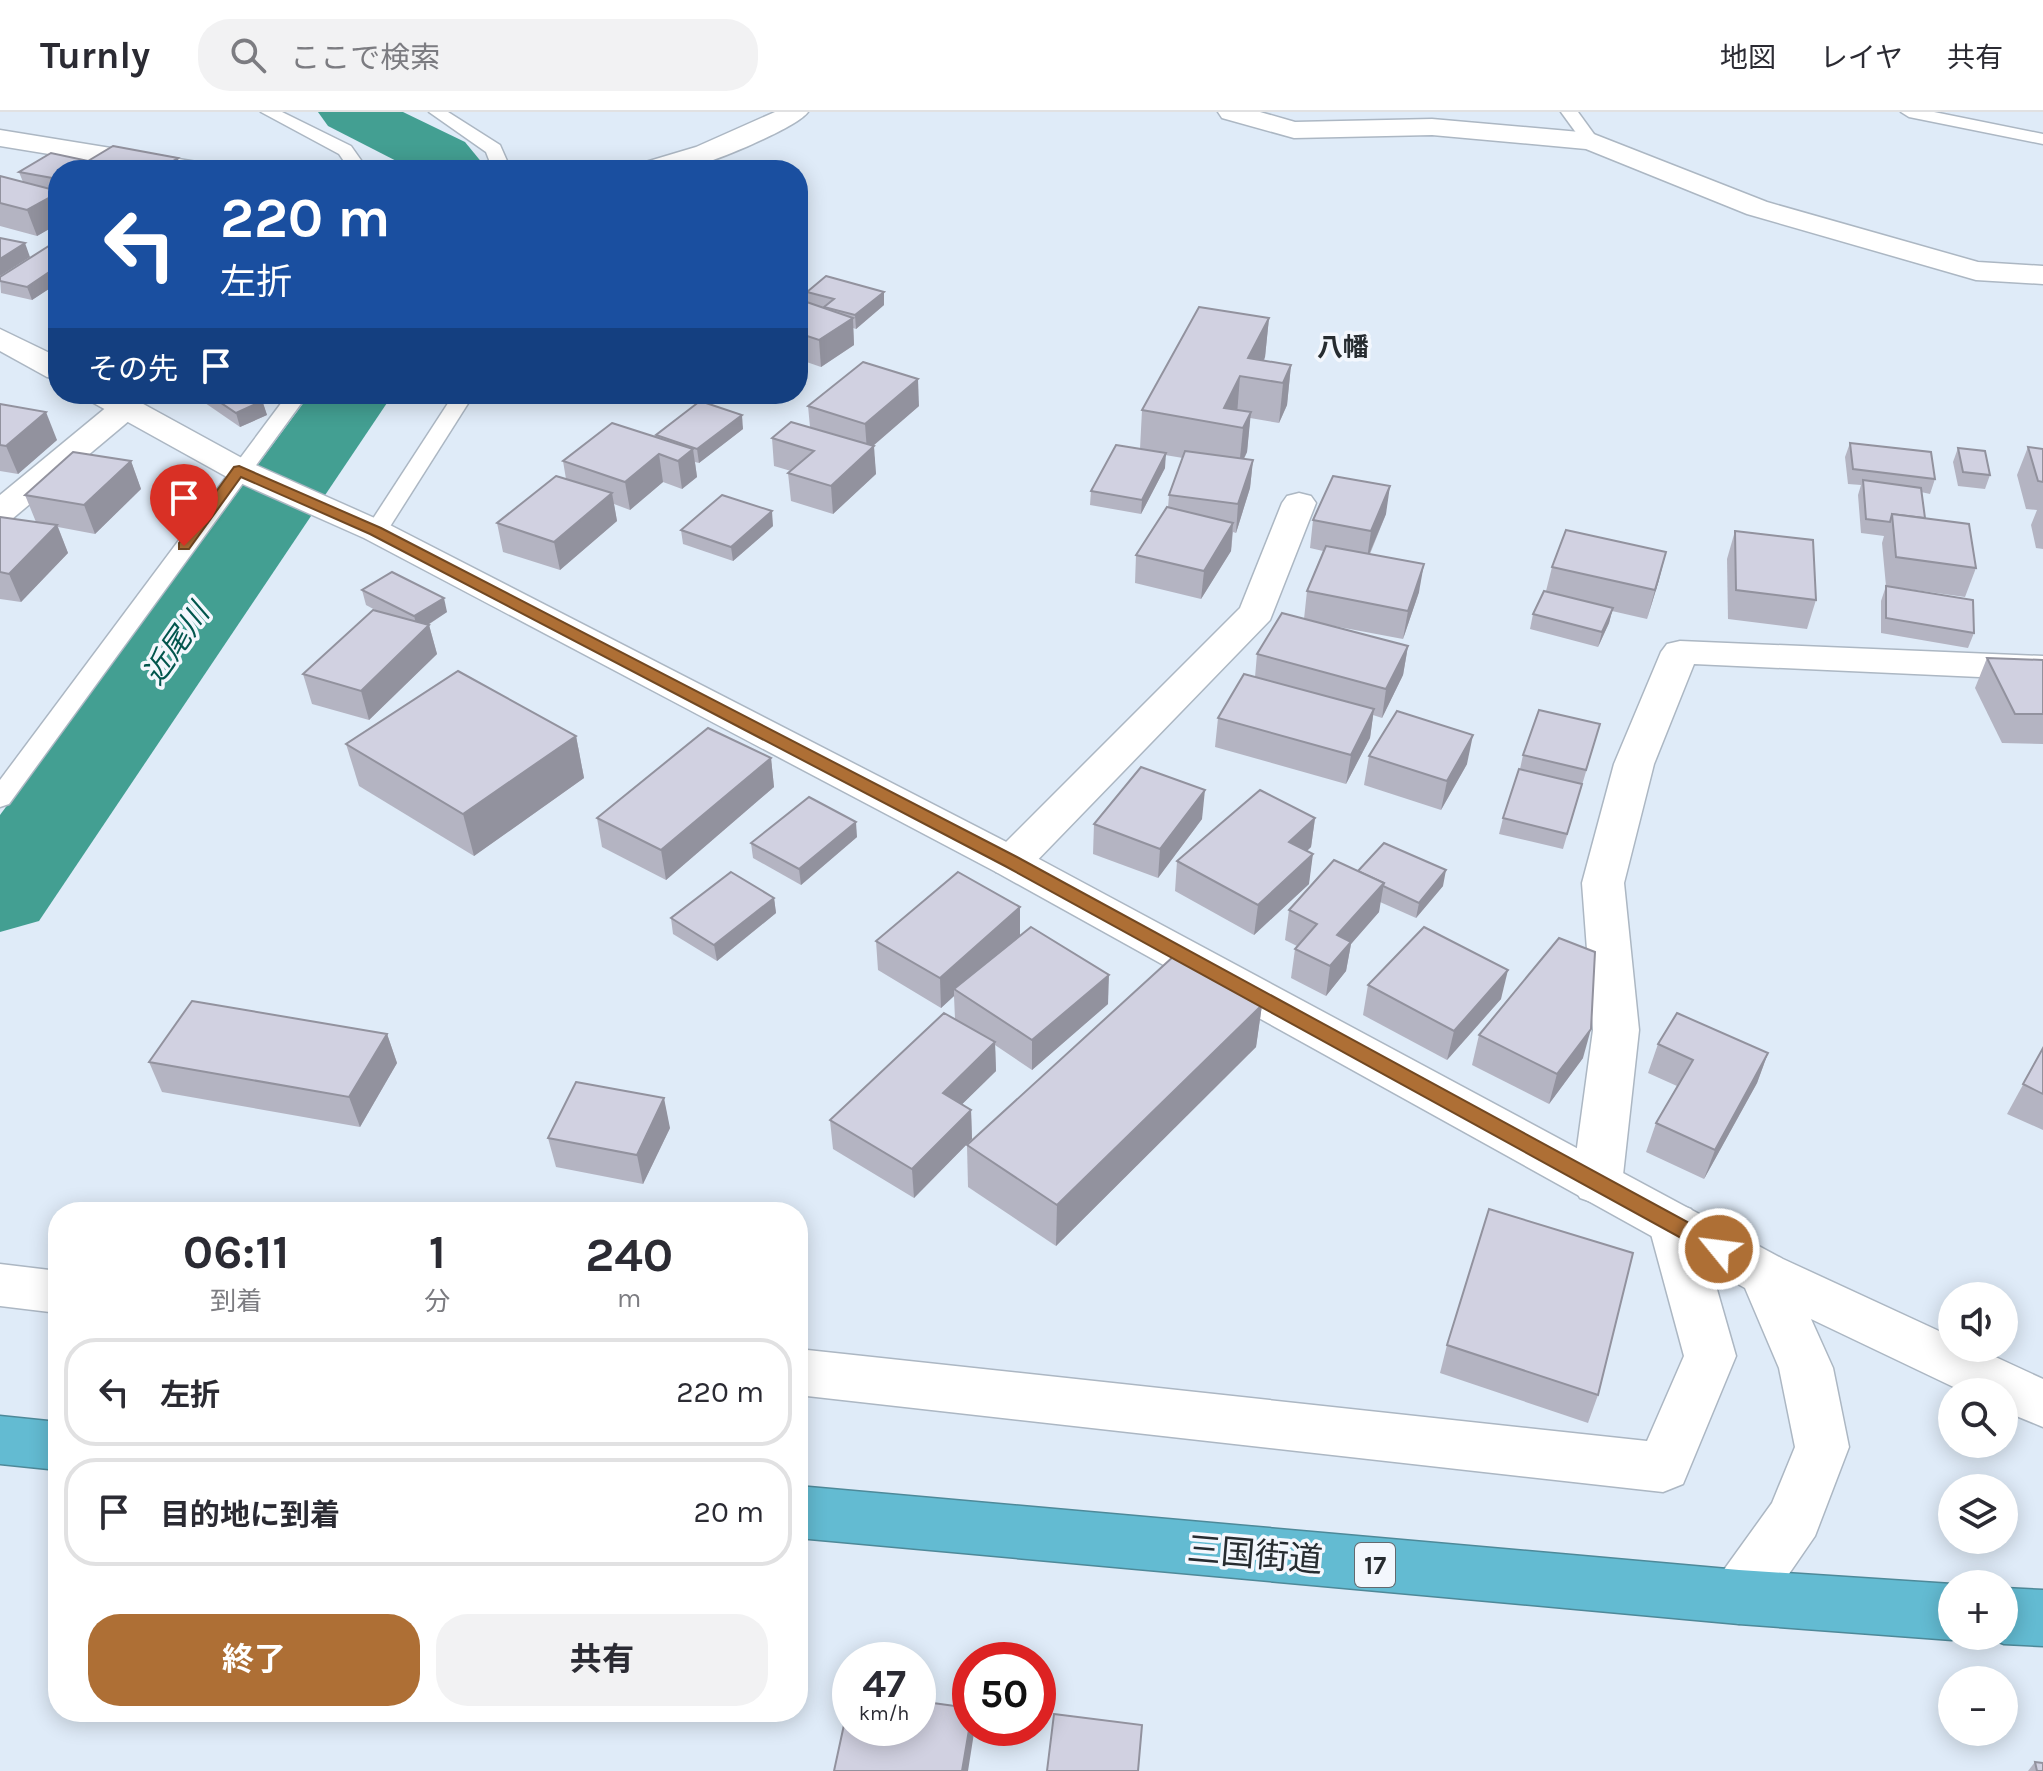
<!DOCTYPE html>
<html lang="ja">
<head>
<meta charset="utf-8">
<style>
	body { margin:0; font-family:Karla,"Noto Sans JP",sans-serif; background:#f2f2f3; color:#2b2b33; height:100vh; display:flex; flex-direction:column; font-size:30px; white-space:nowrap }
	* { box-sizing:border-box; margin:0 }
	p { font-size:26px; color:#7c7c81 }
	.icon { flex:none; width:44px; height:44px; fill:none; stroke:currentColor; stroke-width:2; stroke-linecap:round; stroke-linejoin:round }
	.map { position:relative; flex:1; overflow:hidden }
	.details { position:absolute; left:48px; top:1090px; width:760px; height:520px; display:flex; flex-direction:column; background:#fff; border-radius:32px; box-shadow:0 4px 20px #0003 }
	.details>* { flex:none }
	.banner { position:absolute; left:48px; top:48px; width:760px; height:244px; border-radius:32px; box-shadow:0 4px 20px #0003; background:#1a4fa0; color:#fff; overflow:hidden }
	.controls { position:absolute; left:1938px; top:1170px; display:grid; gap:16px }
	.controls a { display:grid; place-items:center; width:80px; height:80px; border-radius:50%; background:#fff; box-shadow:0 4px 20px #0003; font-size:40px }
	.speed { position:absolute; left:832px; top:1530px; display:flex; gap:16px; font-size:40px; font-weight:700; text-align:center }
	.speed>* { display:grid; place-content:center; width:104px; height:104px; border-radius:50%; background:#fff; box-shadow:0 4px 20px #0003; line-height:1 }
	.speed small { font-size:20px; font-weight:400 }
	.speed .limit { border:12px solid #d22; background:#fff; color:#111 }
	.pin { position:absolute; display:grid; place-items:center; width:68px; height:68px; color:#fff; margin:-82px -34px; border-radius:50% 50% 50% 0; rotate:-45deg; box-shadow:0 0 8px #0007 }
	.pin .icon { rotate:45deg }
	.me { position:absolute; width:88px; margin:-44px; rotate:299deg; stroke-linejoin:round; filter:drop-shadow(0 0 6px #0008) }
	.turn { display:flex; align-items:center; gap:28px; height:168px; padding:0 40px; font-size:36px }
	.turn .icon { width:104px; height:104px; stroke-width:2.5 }
	.turn b { display:block; font-size:56px; line-height:68px }
	.then { display:flex; align-items:center; height:76px; padding:0 40px; background:#0003; gap:16px; font-size:30px }
	.eta { display:flex; justify-content:space-evenly; align-items:center; height:136px; text-align:center }
	.eta b { font-size:48px; font-weight:700; line-height:56px }
	.cta { display:flex; gap:16px; margin-top:auto; padding:16px 40px }
	.cta a { flex:1; height:92px; border-radius:32px; background:#ae6f35; color:#fff; font-size:32px; font-weight:700; line-height:92px; text-align:center }
	.cta a+a { background:#f2f2f3; color:#2b2b33 }
	ul { padding:0; list-style:none }
	li { display:flex; align-items:center; gap:24px; height:108px; margin:0 16px 12px; padding:0 24px; border:4px solid #e1e1e2; border-radius:32px }
	li div { flex:1 }
	li b { display:block; font-size:30px }
	li em { font-style:normal }
	header { display:flex; align-items:center; gap:48px; box-sizing:border-box; height:112px; padding:0 40px; background:#fff; border-bottom:2px solid #e1e1e2 }
	header strong { font-size:38px }
	nav { display:flex; gap:44px; margin-inline-start:auto; font-size:28px }
	.search { width:560px; height:72px; background:#f2f2f3; display:flex; align-items:center; gap:20px; box-sizing:border-box; padding:0 28px; border-radius:32px; color:#7c7c81; font-size:30px }
	.map>svg:first-child { display:block }
	.lines { fill:none; stroke-linecap:round; stroke-linejoin:round }
	.river { fill:#439f92; fill-rule:evenodd }
	.lane-casing { stroke:#acb7c3; stroke-width:3 }
	.street-casing { stroke:#acb7c3; stroke-width:3 }
	.secondary-casing { stroke:#acb7c3; stroke-width:3 }
	.highway-casing { stroke:#4e8999; stroke-width:3 }
	.lane { fill:#fff; fill-rule:evenodd }
	.street { fill:#fff; fill-rule:evenodd }
	.secondary { fill:#fff; fill-rule:evenodd }
	.highway { fill:#63bbd2; fill-rule:evenodd }
	.wall { fill:#b4b4c2 }
	.shaded-wall { fill:#92929e }
	.building { fill:#d1d1e1; stroke:#92929e; stroke-width:2 }
	.route { fill:#ae6f35; stroke:#714822; stroke-width:2 }
	.labels { text-anchor:middle; stroke-width:7; stroke-linejoin:round; paint-order:stroke }
	.far-neighbourhood-label { font-size:26px; font-weight:bold; fill:#272c30; stroke:#f3f7fd }
	.shield { fill:#f3f7fd; stroke:#64696e; stroke-width:2 }
	.shield-label { font-size:26px; font-weight:bold; fill:#272c30 }
	.water-label { font-size:30px; font-style:italic; fill:#02564d; stroke:#f3f7fd }
	.near-street-label { font-size:34px; fill:#272c30; stroke:#f3f7fd }
</style>
</head>
<body>
<header>
<strong>Turnly</strong>
<div class="search"><svg class="icon" aria-label="search" viewBox="0 0 24 24"><circle cx="10" cy="10" r="6"/><path d="M15 15l6 6"/></svg>ここで検索</div>
<nav><a>地図</a><a>レイヤ</a><a>共有</a></nav>
</header>
<div class="map">
<svg width="2043" height="1659" viewBox="0 0 2043 1659">
	<rect width="100%" height="100%" fill="#dfebf8"/>
	<g class="lines">
		<g class="river">
			<path d="M318,0H403L465,30L488,58H414L328,14Z"/>
			<path d="M310,282H393L39,809L0,820V703Z"/>
		</g>
		<g class="lane-casing">
			<g id="lane">
				<path d="M261,0H282L351,34L368,58H350L339,42Z"/>
				<path d="M429,0H448L500,33L511,58H493L486,40Z"/>
				<path d="M1561,0H1578L1599,29L1597,33H1585Z"/>
				<path d="M1901,0H1934L2043,22V32L1909,5Z"/>
				<path d="M288,282H308L9,692L0,695V668Z"/>
				<path d="M454,282H474L384,424H368L365,419Z"/>
			</g>
		</g>
		<g class="street-casing">
			<g id="street">
				<path d="M775,0H808C797,16 701,56 679,58C665,59 650,58 635,58L639,52L696,35Z"/>
				<path d="M1218,0H1260L1295,10L1432,7L1591,21L1767,90L1978,150L2043,154V172L1976,168L1747,102L1586,37L1432,23L1294,26L1222,6Z"/>
				<path d="M0,18L197,50L207,52L211,58H147L0,34Z"/>
				<path d="M125,286L136,289L141,296L136,303L12,407L0,410V383L114,289Z"/>
				<path d="M1299,381L1311,384L1316,391L1270,508L1026,760L1011,764L996,760L990,750L996,740L1240,496L1282,391L1287,384Z"/>
				<path d="M1680,529L2043,544V568L1694,552L1654,652L1624,771L1639,918L1622,1072L1614,1086L1597,1092L1580,1086L1572,1072L1593,918L1582,771L1614,652L1661,540L1667,532Z"/>
				<path d="M1673,1091L1691,1097L1698,1111L1736,1244L1683,1372L1663,1380L798,1283V1237L1647,1329L1684,1244L1648,1111L1655,1097Z"/>
				<path d="M0,1152L58,1159V1201L0,1194Z"/>
			</g>
		</g>
		<g class="secondary-casing">
			<g id="secondary">
				<path d="M0,217L58,245V267L47,265L0,239Z"/>
				<path d="M85,282H125L251,351L388,412L1026,740L1783,1147L1952,1225V1236H1976L2043,1267V1315L2004,1299V1280H1964L1811,1207L1833,1256L1849,1335L1815,1424L1760,1504L1739,1512L1718,1504L1710,1485L1718,1466L1772,1391L1795,1335L1779,1256L1745,1176L996,760L364,426L227,365L90,289Z"/>
			</g>
		</g>
		<g class="highway-casing">
			<g id="highway">
				<path d="M0,1304L58,1310V1358L0,1352Z"/>
				<path d="M798,1374L1739,1458L1952,1472V1524H1961L1952,1528L1739,1512L798,1426Z"/>
				<path d="M2004,1476L2043,1478V1534L2004,1532L1984,1524H2004Z"/>
			</g>
		</g>
		<use href="#lane" class="lane"/>
		<use href="#street" class="street"/>
		<use href="#secondary" class="secondary"/>
		<use href="#highway" class="highway"/>
	</g>
	<g class="wall">
		<path d="M88,49L58,58V112L37,124L0,114V64L23,70L19,60Z"/>
		<path d="M58,131V171L32,188L1,181L0,165Z"/>
		<path d="M807,180H884V193L856,217L853,216L854,233L821,255L798,247V187L808,190Z"/>
		<path d="M1269,206L1265,245L1264,249L1291,253L1287,293L1279,311L1250,306L1247,340L1244,347L1253,348L1250,376L1236,421L1233,420L1231,439L1201,487L1135,471L1136,443L1168,396L1169,383L1183,346L1165,343V356L1141,402L1090,393L1091,379L1140,337L1142,298Z"/>
		<path d="M192,282H267L269,289L263,291L267,303L240,315Z"/>
		<path d="M0,292L57,328L18,362L0,359Z"/>
		<path d="M808,294H919L873,334L876,362L833,402L791,389L788,361L791,359L774,354L772,326L810,315Z"/>
		<path d="M743,317L699,351L695,350L697,365L682,377L663,370L630,398L614,392L617,409L560,458L503,440L497,411L566,367L563,349L656,325V323Z"/>
		<path d="M1850,331L1935,367L1930,382L1921,380L1925,406L1976,456L1965,485L1886,474L1882,431L1884,424L1861,421L1858,383L1861,373L1848,372L1845,345Z"/>
		<path d="M2028,335L2043,337V437L2036,436L2031,413L2037,398L2026,397L2017,363Z"/>
		<path d="M1958,336L1990,363L1985,377L1958,374L1953,350Z"/>
		<path d="M131,349L141,377L95,422L58,415L68,441L21,490L0,487V405L36,410L25,383Z"/>
		<path d="M1386,402L1370,442L1419,480L1403,527L1323,512L1408,534L1403,563L1382,606L1373,603L1370,626L1346,672L1215,635L1218,606L1255,565L1257,542L1304,507L1307,479L1323,439L1310,436L1313,408Z"/>
		<path d="M773,414L733,449L683,432L681,418Z"/>
		<path d="M1735,419L1816,488L1807,517L1728,507L1727,447Z"/>
		<path d="M1552,455L1659,468L1647,507L1612,499L1609,511L1598,535L1530,517L1533,502L1546,479Z"/>
		<path d="M1886,474L1974,521L1968,536L1881,521V489Z"/>
		<path d="M362,478L447,500L428,513H429L437,542L369,608L312,592L303,562L377,499L366,493Z"/>
		<path d="M1987,546L2043,548V632L2002,631L1975,576Z"/>
		<path d="M576,624L584,666L474,744L359,674L346,632Z"/>
		<path d="M1596,626L1563,737L1499,722L1503,706L1520,657L1523,643Z"/>
		<path d="M1369,644L1467,652L1441,698L1364,673Z"/>
		<path d="M771,646L774,675L666,768L602,735L597,706Z"/>
		<path d="M1315,706L1311,735L1307,739L1309,772L1254,823L1175,779L1177,749Z"/>
		<path d="M1202,707L1158,766L1093,742L1094,712Z"/>
		<path d="M857,725L801,773L753,746L751,731Z"/>
		<path d="M1358,759L1443,774L1416,806L1380,790L1379,800L1351,832L1346,859L1326,884L1291,866L1295,837L1297,834L1285,828L1289,798Z"/>
		<path d="M774,786L776,801L717,849L673,822L671,806Z"/>
		<path d="M1020,795V824L1108,892L1032,958L995,933L996,959L962,992L971,998L972,1027L914,1086L833,1037L830,1008L955,907L954,884L941,896L878,858L876,829Z"/>
		<path d="M1368,873L1501,887L1447,948L1363,903Z"/>
		<path d="M1262,893L1256,935L1056,1134L968,1075L967,1033Z"/>
		<path d="M387,922L397,951L360,1015L162,980L149,950Z"/>
		<path d="M1479,923L1583,946L1549,992L1472,953Z"/>
		<path d="M1658,932L1768,941L1757,971L1704,1067L1646,1040L1656,1011L1677,974L1648,961Z"/>
		<path d="M2043,936V1018L2007,1002Z"/>
		<path d="M670,1016L643,1072L556,1055L548,1026Z"/>
		<path d="M1447,1233L1598,1283L1588,1311L1440,1261Z"/>
		<path d="M2035,1650L2043,1659H2028Z"/>
	</g>
	<g class="shaded-wall">
		<path d="M178,46L181,58H158Z"/>
		<path d="M58,81V112L37,124L27,98Z"/>
		<path d="M25,131L30,145L0,164V147Z"/>
		<path d="M58,154V171L32,188L27,175Z"/>
		<path d="M884,180V193L856,217L855,203Z"/>
		<path d="M853,206L854,233L821,255L819,228Z"/>
		<path d="M1269,206L1265,245L1255,266L1248,246Z"/>
		<path d="M1291,253L1287,293L1279,311L1283,271Z"/>
		<path d="M1240,264L1237,303L1224,296Z"/>
		<path d="M918,267L919,294L867,339L865,312Z"/>
		<path d="M251,282H267L269,289L263,291L267,303L240,315L236,301Z"/>
		<path d="M46,300L57,328L18,362L6,334Z"/>
		<path d="M1251,300L1247,340L1239,356L1243,316Z"/>
		<path d="M742,303L743,317L699,351L697,337Z"/>
		<path d="M874,334L876,362L833,402L831,374Z"/>
		<path d="M693,337L697,365L682,377L678,349Z"/>
		<path d="M1166,341L1165,356L1141,402L1142,388Z"/>
		<path d="M659,342L663,370L630,398L625,370Z"/>
		<path d="M1253,348L1250,376L1236,421L1238,392Z"/>
		<path d="M131,349L141,377L95,422L84,393Z"/>
		<path d="M1390,374L1386,402L1367,447L1371,419Z"/>
		<path d="M612,381L617,409L560,458L554,430Z"/>
		<path d="M772,399L773,414L733,449L731,435Z"/>
		<path d="M1233,411L1231,439L1201,487L1204,459Z"/>
		<path d="M57,413L68,441L21,490L9,462Z"/>
		<path d="M1666,440L1659,468L1647,507L1655,478Z"/>
		<path d="M1424,452L1419,480L1403,527L1408,499Z"/>
		<path d="M444,486L447,500L418,519L414,504Z"/>
		<path d="M1613,496L1609,511L1598,535L1602,520Z"/>
		<path d="M429,513L437,542L369,608L361,579Z"/>
		<path d="M1408,534L1403,563L1382,606L1386,577Z"/>
		<path d="M1374,597L1370,626L1346,672L1351,643Z"/>
		<path d="M1473,623L1467,652L1441,698L1447,669Z"/>
		<path d="M576,624L584,666L474,744L463,702Z"/>
		<path d="M771,646L774,675L666,768L661,738Z"/>
		<path d="M1205,678L1202,707L1158,766L1160,737Z"/>
		<path d="M1315,706L1311,735L1285,759L1289,730Z"/>
		<path d="M856,710L857,725L801,773L799,757Z"/>
		<path d="M1313,742L1309,772L1254,823L1258,793Z"/>
		<path d="M1446,758L1443,774L1416,806L1419,791Z"/>
		<path d="M1384,771L1379,800L1351,832L1346,859L1326,884L1330,854L1337,823Z"/>
		<path d="M774,786L776,801L717,849L714,833Z"/>
		<path d="M1020,795V825L954,877V884L941,896L940,866Z"/>
		<path d="M1508,858L1501,887L1447,948L1454,919Z"/>
		<path d="M1109,863L1108,892L1032,958V928Z"/>
		<path d="M1262,893L1256,935L1056,1134L1057,1093Z"/>
		<path d="M1591,917L1583,946L1549,992L1557,962Z"/>
		<path d="M387,922L397,951L360,1015L349,985Z"/>
		<path d="M995,930L996,959L944,1010L943,981Z"/>
		<path d="M1768,941L1757,971L1704,1067L1715,1038Z"/>
		<path d="M664,986L670,1016L643,1072L637,1043Z"/>
		<path d="M971,998L972,1027L914,1086L912,1057Z"/>
		<path d="M970,1612V1616H973L974,1621L968,1659H962Z"/>
	</g>
	<g class="building">
		<path d="M113,34L178,46L158,58H58V67L19,60L51,41L88,49Z"/>
		<path d="M242,55L266,58H238Z"/>
		<path d="M0,64L58,79V81L27,98L0,91Z"/>
		<path d="M0,126L25,131L0,147Z"/>
		<path d="M55,130L58,131V154L27,175L0,169V165Z"/>
		<path d="M826,164L884,180L855,203L824,195L834,187L807,180Z"/>
		<path d="M798,187L853,206L819,228L798,221Z"/>
		<path d="M1199,195L1269,206L1248,246L1291,253L1283,271L1240,264L1224,296L1251,300L1243,316L1142,298Z"/>
		<path d="M863,250L918,267L865,312L808,294Z"/>
		<path d="M208,282H252L262,289L236,301Z"/>
		<path d="M700,289L742,303L697,337L656,323Z"/>
		<path d="M0,292L46,300L6,334L0,333Z"/>
		<path d="M791,310L874,334L831,374L788,361L814,339L772,326Z"/>
		<path d="M612,311L693,337L678,349L659,342L625,370L563,349Z"/>
		<path d="M1850,331L1931,340L1935,367L1853,357Z"/>
		<path d="M1116,333L1166,341L1142,388L1091,379Z"/>
		<path d="M2028,335L2043,337V370L2038,369Z"/>
		<path d="M1958,336L1985,339L1990,363L1963,360Z"/>
		<path d="M1185,339L1253,348L1238,392L1169,383Z"/>
		<path d="M73,340L131,349L84,393L25,383Z"/>
		<path d="M556,364L612,381L554,430L497,411Z"/>
		<path d="M1333,364L1390,374L1371,419L1313,408Z"/>
		<path d="M1863,368L1921,376L1925,406L1892,402L1890,410L1866,407Z"/>
		<path d="M722,383L772,399L731,435L681,418Z"/>
		<path d="M1167,395L1233,411L1204,459L1136,443Z"/>
		<path d="M1892,402L1969,412L1976,456L1896,445Z"/>
		<path d="M0,405L57,413L9,462L0,460Z"/>
		<path d="M1566,418L1666,440L1655,478L1552,455Z"/>
		<path d="M1735,419L1813,428L1816,488L1736,478Z"/>
		<path d="M1326,434L1424,452L1408,499L1307,479Z"/>
		<path d="M392,460L444,486L414,504L362,478Z"/>
		<path d="M1886,474L1973,488L1974,521L1886,506Z"/>
		<path d="M1544,479L1613,496L1602,520L1533,502Z"/>
		<path d="M373,498L429,513L361,579L303,562Z"/>
		<path d="M1282,501L1408,534L1386,577L1257,542Z"/>
		<path d="M1987,546L2043,548V602H2015Z"/>
		<path d="M458,559L576,624L463,702L346,632Z"/>
		<path d="M1244,562L1374,597L1351,643L1218,606Z"/>
		<path d="M1539,598L1600,612L1586,658L1523,643Z"/>
		<path d="M1397,599L1473,623L1447,669L1369,644Z"/>
		<path d="M708,616L771,646L661,738L597,706Z"/>
		<path d="M1141,655L1205,678L1160,737L1094,712Z"/>
		<path d="M1519,657L1582,672L1567,722L1503,706Z"/>
		<path d="M1260,678L1315,706L1289,730L1313,742L1258,793L1177,749Z"/>
		<path d="M809,685L856,710L799,757L751,731Z"/>
		<path d="M1384,731L1446,758L1419,791L1383,774L1384,771L1358,759Z"/>
		<path d="M1334,748L1384,771L1337,823L1351,830L1330,854L1295,837L1317,812L1289,798Z"/>
		<path d="M731,760L774,786L714,833L671,806Z"/>
		<path d="M958,760L1020,795L940,866L876,829Z"/>
		<path d="M1031,815L1109,863L1032,928L954,877Z"/>
		<path d="M1424,815L1508,858L1454,919L1368,873Z"/>
		<path d="M1559,826L1595,840L1591,917L1557,962L1479,923Z"/>
		<path d="M1175,843L1262,893L1057,1093L967,1033Z"/>
		<path d="M192,889L387,922L349,985L149,950Z"/>
		<path d="M944,901L995,930L943,981L971,998L912,1057L830,1008Z"/>
		<path d="M1677,901L1768,941L1715,1038L1656,1011L1693,948L1658,932Z"/>
		<path d="M2043,936V982L2023,972Z"/>
		<path d="M576,970L664,986L637,1043L548,1026Z"/>
		<path d="M1489,1097L1633,1141L1598,1283L1447,1233Z"/>
		<path d="M850,1585V1616H918V1589L970,1596V1612L962,1659H834Z"/>
		<path d="M1054,1602L1142,1613L1138,1659H1047Z"/>
		<path d="M2035,1650L2043,1651V1659H2037Z"/>
	</g>
	<path class="route" d="M239,354L381,416L1017,745L1726,1131L1729,1137L1726,1143L1719,1145L1712,1143L1005,754L370,422L241,365L189,437H179V431L234,355Z"/>
	<g class="labels">
		<g class="far-neighbourhood-label">
			<text x="1343" y="244">八幡</text>
		</g>
		<rect class="shield" x="1355" y="1431" width="40" height="44" rx="6"/>
		<g class="shield-label">
			<text x="1375" y="1462">17</text>
		</g>
		<g class="water-label">
			<text transform="translate(176 532) rotate(-55)" y="10">近尾川</text>
		</g>
		<g class="near-street-label">
			<text transform="translate(1255 1442) rotate(5)" y="12">三国街道</text>
		</g>
	</g>
</svg>
<div class="controls">
<a><svg class="icon" aria-label="sound" viewBox="0 0 24 24"><path d="M4 9h4l5-4v14l-5-4H4zM17 9q2 3 0 6"/></svg></a>
<a><svg class="icon" aria-label="search" viewBox="0 0 24 24"><circle cx="10" cy="10" r="6"/><path d="M15 15l6 6"/></svg></a>
<a><svg class="icon" aria-label="layers" viewBox="0 0 24 24"><path d="M12 4l9 5-9 5-9-5zM3 14l9 5 9-5"/></svg></a>
<a>+</a>
<a>−</a>
</div>
<div class="speed"><div>47<small>km/h</small></div><div class="limit">50</div></div>
<div class="pin" style="left:184px;top:434px;background:#d93025"><svg class="icon" aria-label="arrive" viewBox="0 0 24 24"><path d="M6 21V4h12l-3 4 3 4H6"/></svg></div>
<svg class="me" style="left:1719px;top:1137px" viewBox="-20 -20 40 40"><circle r="17" fill="#ae6f35" stroke="#fff" stroke-width="3"/><path d="M0-11L8 9 0 5-8 9z" fill="#fff"/></svg>
<div class="banner">
<div class="turn"><svg class="icon" aria-label="left" viewBox="0 0 24 24"><path d="M17 20v-9H6M10 6l-5 5 5 5"/></svg><div><b>220 m</b>左折</div></div>
<div class="then">その先<svg class="icon" aria-label="arrive" viewBox="0 0 24 24"><path d="M6 21V4h12l-3 4 3 4H6"/></svg></div>
</div>
<section class="details">
<div class="eta">
<div><b>06:11</b><p>到着</p></div>
<div><b>1</b><p>分</p></div>
<div><b>240</b><p>m</p></div>
</div>
<ul>
<li><svg class="icon" aria-label="left" viewBox="0 0 24 24"><path d="M17 20v-9H6M10 6l-5 5 5 5"/></svg><div><b>左折</b></div><em>220 m</em></li>
<li><svg class="icon" aria-label="arrive" viewBox="0 0 24 24"><path d="M6 21V4h12l-3 4 3 4H6"/></svg><div><b>目的地に到着</b></div><em>20 m</em></li>
</ul>
<div class="cta"><a>終了</a><a>共有</a></div>
</section>
</div>
</body>
</html>
